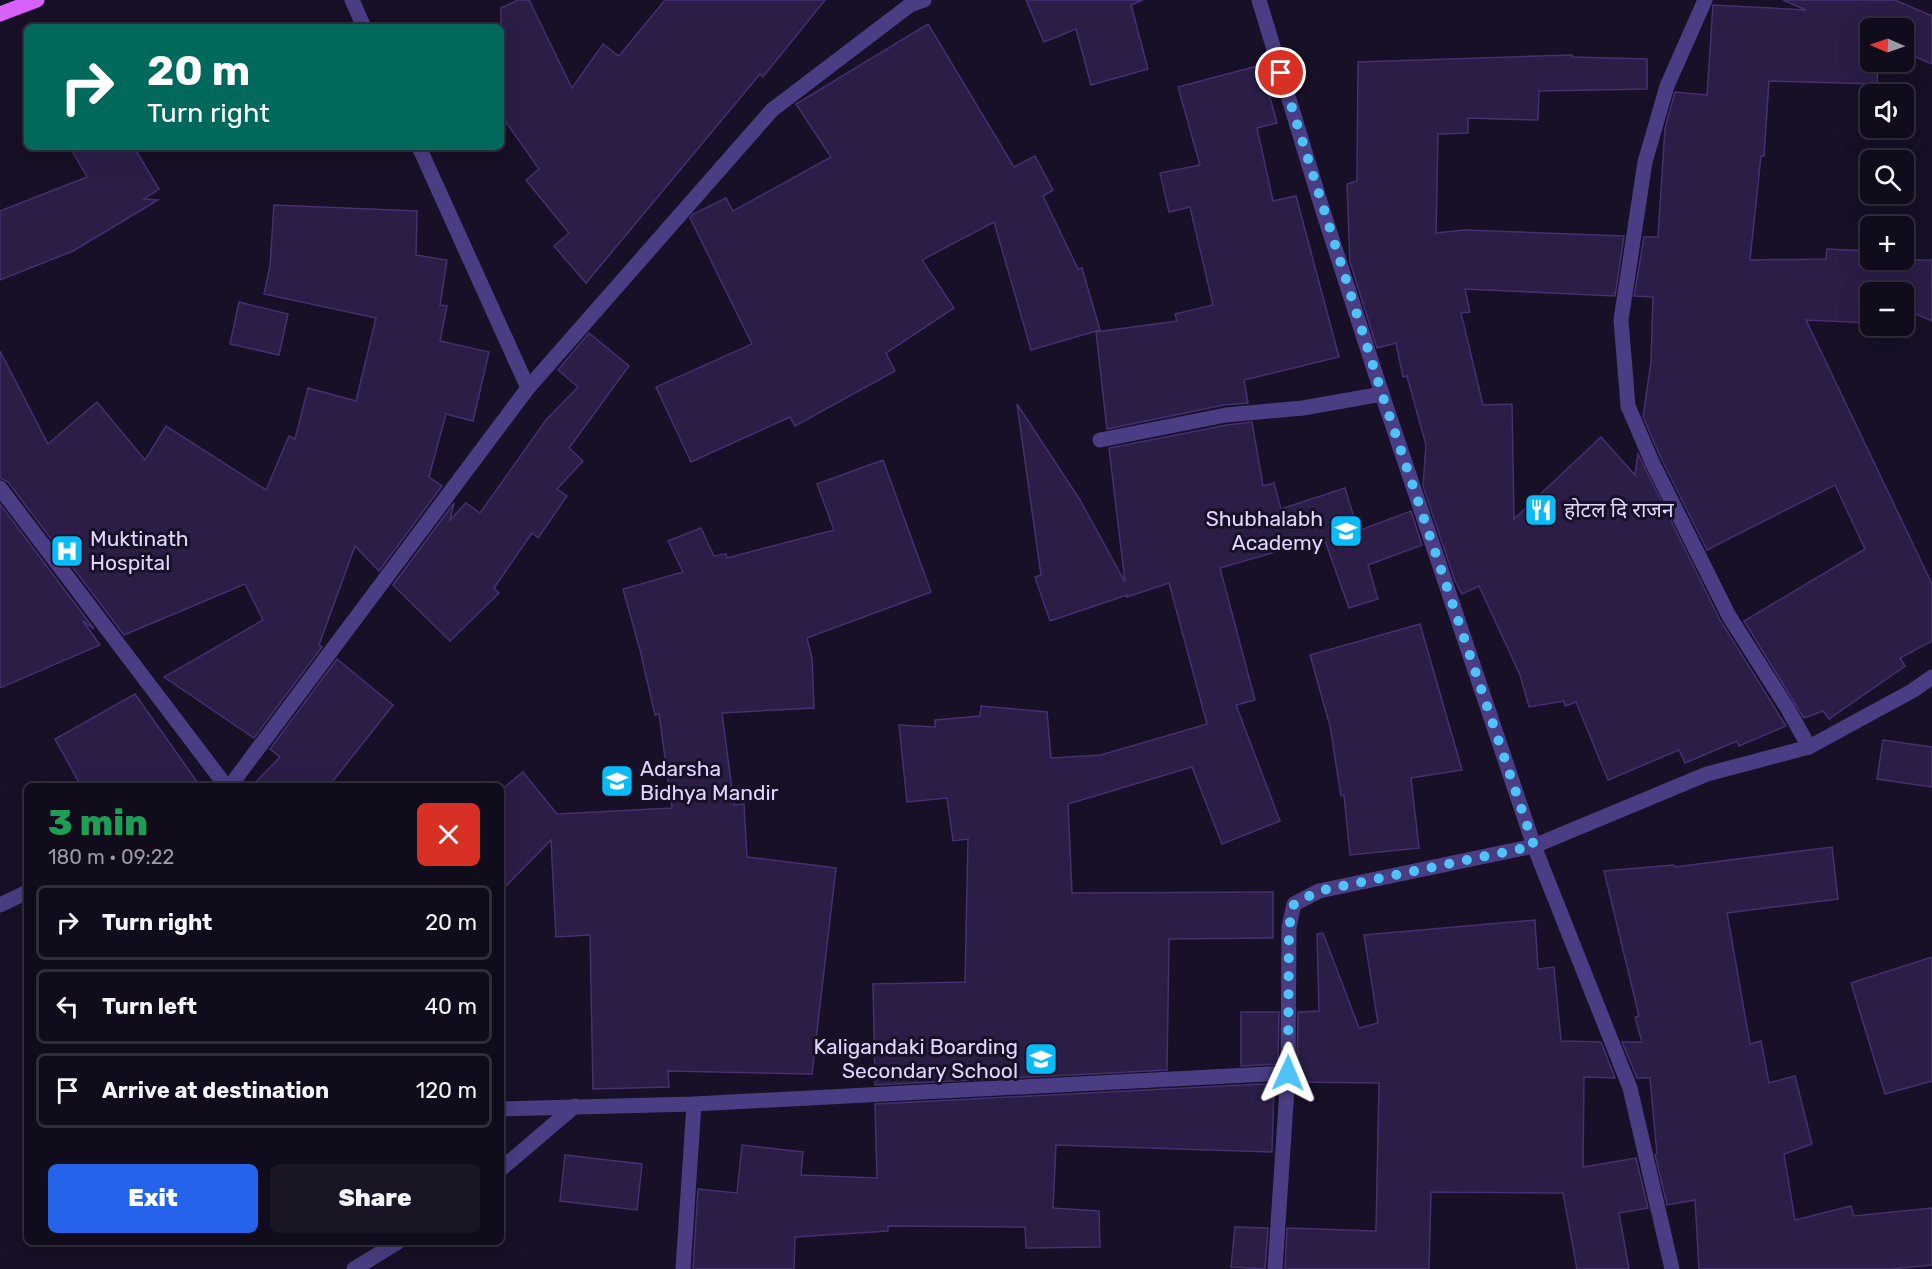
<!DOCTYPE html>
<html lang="en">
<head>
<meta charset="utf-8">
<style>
	body { margin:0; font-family:Rubik,"Noto Sans Devanagari",sans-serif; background:#1a1525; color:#f1f3f6; height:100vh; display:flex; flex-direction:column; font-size:22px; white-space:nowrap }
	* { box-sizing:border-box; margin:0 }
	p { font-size:20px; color:#9c9ba3 }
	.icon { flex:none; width:33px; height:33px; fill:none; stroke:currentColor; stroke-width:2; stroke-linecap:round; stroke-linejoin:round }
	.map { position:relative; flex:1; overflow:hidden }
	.details { position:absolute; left:24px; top:783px; width:480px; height:462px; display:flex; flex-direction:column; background:#110c1c; border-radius:9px; box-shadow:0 6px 24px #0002,0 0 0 2px #302c3b }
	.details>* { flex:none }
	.top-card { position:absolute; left:24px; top:24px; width:480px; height:126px; border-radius:9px; box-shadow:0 6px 24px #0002,0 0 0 2px #302c3b; background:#00695c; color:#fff; overflow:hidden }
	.needle { width:39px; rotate:272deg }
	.buttons { position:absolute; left:1860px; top:18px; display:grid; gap:12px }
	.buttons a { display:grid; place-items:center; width:54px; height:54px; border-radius:9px; background:#110c1c; box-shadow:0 6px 24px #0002,0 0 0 2px #302c3b; font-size:30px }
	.pin { position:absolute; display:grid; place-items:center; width:51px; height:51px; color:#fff; margin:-26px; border:3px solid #fff; border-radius:50%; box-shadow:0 2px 6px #0007 }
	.me { position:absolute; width:66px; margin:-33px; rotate:1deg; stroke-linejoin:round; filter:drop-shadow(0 0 4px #0008) }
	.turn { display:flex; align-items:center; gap:21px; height:126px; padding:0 24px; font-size:27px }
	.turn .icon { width:78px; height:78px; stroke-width:2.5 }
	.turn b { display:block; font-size:42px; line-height:51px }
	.round { display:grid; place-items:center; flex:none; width:63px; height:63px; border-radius:9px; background:#1a1525 }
	.summary { display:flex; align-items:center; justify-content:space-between; height:102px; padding:0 24px }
	h1 { font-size:36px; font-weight:800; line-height:45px; color:#1e9e55 }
	.primary-button { display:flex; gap:12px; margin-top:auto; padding:12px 24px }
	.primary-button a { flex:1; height:69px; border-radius:9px; background:#2563eb; color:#fff; font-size:24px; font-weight:800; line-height:69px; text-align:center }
	.primary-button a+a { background:#1a1525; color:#f1f3f6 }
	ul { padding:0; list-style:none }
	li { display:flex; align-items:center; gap:18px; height:75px; margin:0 12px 9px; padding:0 12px; border:3px solid #302c3b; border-radius:9px }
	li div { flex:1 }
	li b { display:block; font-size:22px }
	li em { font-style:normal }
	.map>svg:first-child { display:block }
	.building { fill:#2b1d46; stroke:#462f71; stroke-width:1.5 }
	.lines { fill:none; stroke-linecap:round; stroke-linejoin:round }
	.minor { stroke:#4a3d83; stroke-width:15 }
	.primary { stroke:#d761fa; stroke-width:15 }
	.route { stroke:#4fc3f7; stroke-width:10; stroke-dasharray:0 18 }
	.labels { text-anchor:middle; stroke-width:6; stroke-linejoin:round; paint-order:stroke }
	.poi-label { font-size:21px; fill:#e0d6fe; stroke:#171026; text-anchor:start }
</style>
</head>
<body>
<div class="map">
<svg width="1932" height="1269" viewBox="0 0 1932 1269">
	<rect width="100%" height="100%" fill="#171026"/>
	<g class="building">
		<path d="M518,0H529L572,88L603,44L619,56L665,0H825L763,77L760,74L586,283L554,246L569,233L526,180L539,169L501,115V8Z"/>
		<path d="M1026,0H1143L1131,5L1148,69L1091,85L1076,29L1044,42Z"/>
		<path d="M1783,0H1895L1932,16V64L1904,52V28H1870V62H1878L1877,84L1769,81L1764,156H1761L1750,260L1826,259L1827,249L1870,251V260H1932V321L1904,309V292H1870V323L1806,320L1932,584V641L1900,658L1905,666L1829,719L1823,711L1804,718L1744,621L1865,549L1835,485L1707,550L1661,458L1643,417L1651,362L1653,297L1634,296L1644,237H1658L1665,128L1675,92L1707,95L1713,5L1806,10Z"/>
		<path d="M928,24L1014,167L1035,156L1053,190L1043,196L1078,269L1082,268L1100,330L1031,350L994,222L922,260L954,308L886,353L895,371L795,426L790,417L691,462L656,387L752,344L690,218L693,214L726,198L733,211L831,157L796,104Z"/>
		<path d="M1572,55V57L1647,59V89L1539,91L1538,120L1468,118V133L1438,134L1436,233L1465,230L1624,236L1615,296L1465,289L1470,312L1461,313L1483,405L1512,404L1514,519L1601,437L1635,475L1638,454L1720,620L1786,726L1739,746L1737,741L1685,763L1679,750L1608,780L1576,702L1565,706L1564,701L1529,707L1520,675L1479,586L1462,594L1455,581L1423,486L1426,445L1407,376L1403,377L1396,343L1377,348L1350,262L1347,184L1357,181L1358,62Z"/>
		<path d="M1261,65L1277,123L1257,128L1273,201L1296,196L1339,357L1244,380L1248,403L1224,405L1107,429L1096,332L1177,321L1175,314L1213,305L1190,207L1169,212L1160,173L1200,165L1178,87Z"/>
		<path d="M70,147H134L159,189L144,199L158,200L73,251L0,280V211L87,177Z"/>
		<path d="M274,205L417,211L416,255L447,260L440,305L447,306L440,341L489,352L473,421L446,414L429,477L442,486L379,571L355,546L319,645L322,647L254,738L164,677L263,620L245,584L124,635L8,482L0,478V351L48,444L97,402L145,460L166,426L266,490L289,436L295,439L308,388L356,401L376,318L264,294L270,266Z"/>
		<path d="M239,302L288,314L279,355L230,344Z"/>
		<path d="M589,333L629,366L569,448L583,461L557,489L567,496L538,538L532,533L494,588L499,593L450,641L393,585L454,503L450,520L466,503L480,513L546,420L578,387L558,370Z"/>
		<path d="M1017,404L1080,500L1125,582L1109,448L1227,425L1252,422L1263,486L1274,483L1281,509L1345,488L1358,531L1411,511L1422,545L1368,565L1378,599L1349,608L1324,538L1220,568L1255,700L1236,705L1280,821L1222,844L1192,767L1068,804L1072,893L1273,892V938L1169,939L1167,1070L875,1085L873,984L965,982L968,839L953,841L947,798L907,802L899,725L935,727V720L980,716L981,706L1047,712L1051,758L1101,755L1207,724L1169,583L1127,597V595L1050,621L1035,577L1041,575Z"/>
		<path d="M883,460L931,592L807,638L812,658L814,708L722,713L734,805L744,804L747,857L836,868L812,1074L668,1071L669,1087L593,1089L590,935L556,937L551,840L501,891V790L523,772L557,814L672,808L659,714L655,715L640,650L623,589L683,572L668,541L701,528L714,556L726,554L727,558L834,530L817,484Z"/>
		<path d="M0,504L94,629L83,621L100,645L0,688Z"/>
		<path d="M1420,624L1462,770L1411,778L1419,848L1350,855L1344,795L1341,796L1330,726L1310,655Z"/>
		<path d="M337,659L393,705L329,786H252L280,757L270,749Z"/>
		<path d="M135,694L200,786H81L55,739Z"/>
		<path d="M1883,740L1932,747V787L1877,779Z"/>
		<path d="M1832,847L1838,899L1727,913L1750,1044L1761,1041L1769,1083L1795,1076L1812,1144L1784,1154L1795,1220L1851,1206L1854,1216L1932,1208V1265L1891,1269H1699L1695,1200L1667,1205L1655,1155L1657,1154L1650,1078H1637L1622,1042H1642L1635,1017L1639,1016L1604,871L1674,865L1675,867Z"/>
		<path d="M1535,920L1538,969L1554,967L1561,1041L1601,1042L1615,1078L1584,1077L1583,1167L1636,1158L1648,1208L1619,1213L1629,1269H1577L1563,1193L1431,1192L1429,1269H1285L1287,1228L1376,1231L1379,1083L1297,1082L1298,1012L1319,1011L1317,934L1323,933L1359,1028L1378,1023L1364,935Z"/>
		<path d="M1932,957V1081L1885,1094L1851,983Z"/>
		<path d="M1241,1012H1279L1278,1064L1241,1066Z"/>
		<path d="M1261,1084L1274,1085L1272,1152L1056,1145L1053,1208L1099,1211L1100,1247L1026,1248L1025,1227L888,1226V1231L795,1237L794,1269H693L698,1189L737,1193L742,1145L803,1152L801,1175L877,1178L875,1104Z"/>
		<path d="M565,1155L642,1164L637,1210L560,1201Z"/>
		<path d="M1235,1227L1268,1228L1265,1269L1231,1267Z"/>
	</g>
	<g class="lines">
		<g class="minor">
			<path d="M352,0L364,27"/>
			<path d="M1259,0L1322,208L1382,394L1534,846L1630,1088L1672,1269"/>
			<path d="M1705,0L1667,86L1645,162L1621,320L1628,406L1652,462L1729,616L1788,709L1809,747"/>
			<path d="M419,147L528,388"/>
			<path d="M1100,440L1226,415L1303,408L1382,394"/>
			<path d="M0,488L226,786"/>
			<path d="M230,786L528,388L772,110L910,5L924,0"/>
			<path d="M0,905L27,892"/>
			<path d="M501,1109L694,1104L1288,1073"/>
			<path d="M501,1169L575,1106"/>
			<path d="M354,1269L398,1242"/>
			<path d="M683,1269L694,1104"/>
			<path d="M1275,1269L1288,1073L1289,927L1294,904L1319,891L1534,846L1707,774L1809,747L1912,691L1932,677"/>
		</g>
		<path class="primary" d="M0,14L37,0"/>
	</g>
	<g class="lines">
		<path class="route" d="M1281,73L1382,394L1534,846L1319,891L1294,904L1289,927L1288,1073"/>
	</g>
	<defs>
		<g id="restaurant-square" transform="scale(1.725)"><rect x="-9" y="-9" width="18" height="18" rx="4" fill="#09bbf7" stroke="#171026"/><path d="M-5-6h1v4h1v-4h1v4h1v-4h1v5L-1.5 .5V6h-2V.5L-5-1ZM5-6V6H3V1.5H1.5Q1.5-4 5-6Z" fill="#fff"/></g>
		<g id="school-square" transform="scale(1.725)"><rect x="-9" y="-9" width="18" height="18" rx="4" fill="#09bbf7" stroke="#171026"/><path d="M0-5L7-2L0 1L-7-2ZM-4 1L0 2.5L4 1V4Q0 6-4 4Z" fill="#fff"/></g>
		<g id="hospital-square" transform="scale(1.725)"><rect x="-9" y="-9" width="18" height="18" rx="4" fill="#09bbf7" stroke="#171026"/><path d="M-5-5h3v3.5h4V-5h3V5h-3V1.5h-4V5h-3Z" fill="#fff"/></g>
	</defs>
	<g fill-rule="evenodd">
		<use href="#restaurant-square" x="1541" y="510"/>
		<use href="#school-square" x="1346" y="531"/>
		<use href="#hospital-square" x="67" y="551"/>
		<use href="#school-square" x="617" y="781"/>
		<use href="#school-square" x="1041" y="1059"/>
	</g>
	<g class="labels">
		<g class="poi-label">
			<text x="1564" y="517">होटल दि राजन</text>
			<text x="1323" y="526" text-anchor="end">Shubhalabh<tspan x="1323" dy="24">Academy</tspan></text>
			<text x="90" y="546">Muktinath<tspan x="90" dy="24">Hospital</tspan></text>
			<text x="640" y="776">Adarsha<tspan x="640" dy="24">Bidhya Mandir</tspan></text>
			<text x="1018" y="1054" text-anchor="end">Kaligandaki Boarding<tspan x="1018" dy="24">Secondary School</tspan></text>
		</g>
	</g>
</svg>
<div class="buttons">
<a><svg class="needle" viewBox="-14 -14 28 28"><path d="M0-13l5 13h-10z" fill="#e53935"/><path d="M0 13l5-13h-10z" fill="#9c9ba3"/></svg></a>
<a><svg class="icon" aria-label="sound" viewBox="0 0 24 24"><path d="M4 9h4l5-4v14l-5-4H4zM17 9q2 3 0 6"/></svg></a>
<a><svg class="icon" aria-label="search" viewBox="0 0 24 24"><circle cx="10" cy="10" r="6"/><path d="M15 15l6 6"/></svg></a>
<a>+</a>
<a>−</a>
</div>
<div class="pin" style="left:1281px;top:73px;background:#d93025"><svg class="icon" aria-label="arrive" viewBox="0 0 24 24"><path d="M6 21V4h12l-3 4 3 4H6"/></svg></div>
<svg class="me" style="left:1288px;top:1073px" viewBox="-20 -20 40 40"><path d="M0-17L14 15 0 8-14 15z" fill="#4fc3f7" stroke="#fff" stroke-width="4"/></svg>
<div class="top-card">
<div class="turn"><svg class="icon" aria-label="right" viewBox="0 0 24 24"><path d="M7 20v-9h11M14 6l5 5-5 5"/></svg><div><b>20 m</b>Turn right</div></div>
</div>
<section class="details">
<div class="summary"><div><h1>3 min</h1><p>180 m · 09:22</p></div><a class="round" style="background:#d93025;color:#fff"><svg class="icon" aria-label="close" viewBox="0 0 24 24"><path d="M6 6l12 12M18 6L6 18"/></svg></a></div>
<ul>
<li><svg class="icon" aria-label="right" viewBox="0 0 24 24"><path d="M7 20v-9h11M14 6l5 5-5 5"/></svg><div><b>Turn right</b></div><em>20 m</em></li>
<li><svg class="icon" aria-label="left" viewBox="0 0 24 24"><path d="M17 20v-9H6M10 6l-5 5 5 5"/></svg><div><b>Turn left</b></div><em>40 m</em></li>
<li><svg class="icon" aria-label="arrive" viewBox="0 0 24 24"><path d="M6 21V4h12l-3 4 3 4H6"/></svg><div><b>Arrive at destination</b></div><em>120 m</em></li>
</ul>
<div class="primary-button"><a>Exit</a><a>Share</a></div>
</section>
</div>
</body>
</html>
